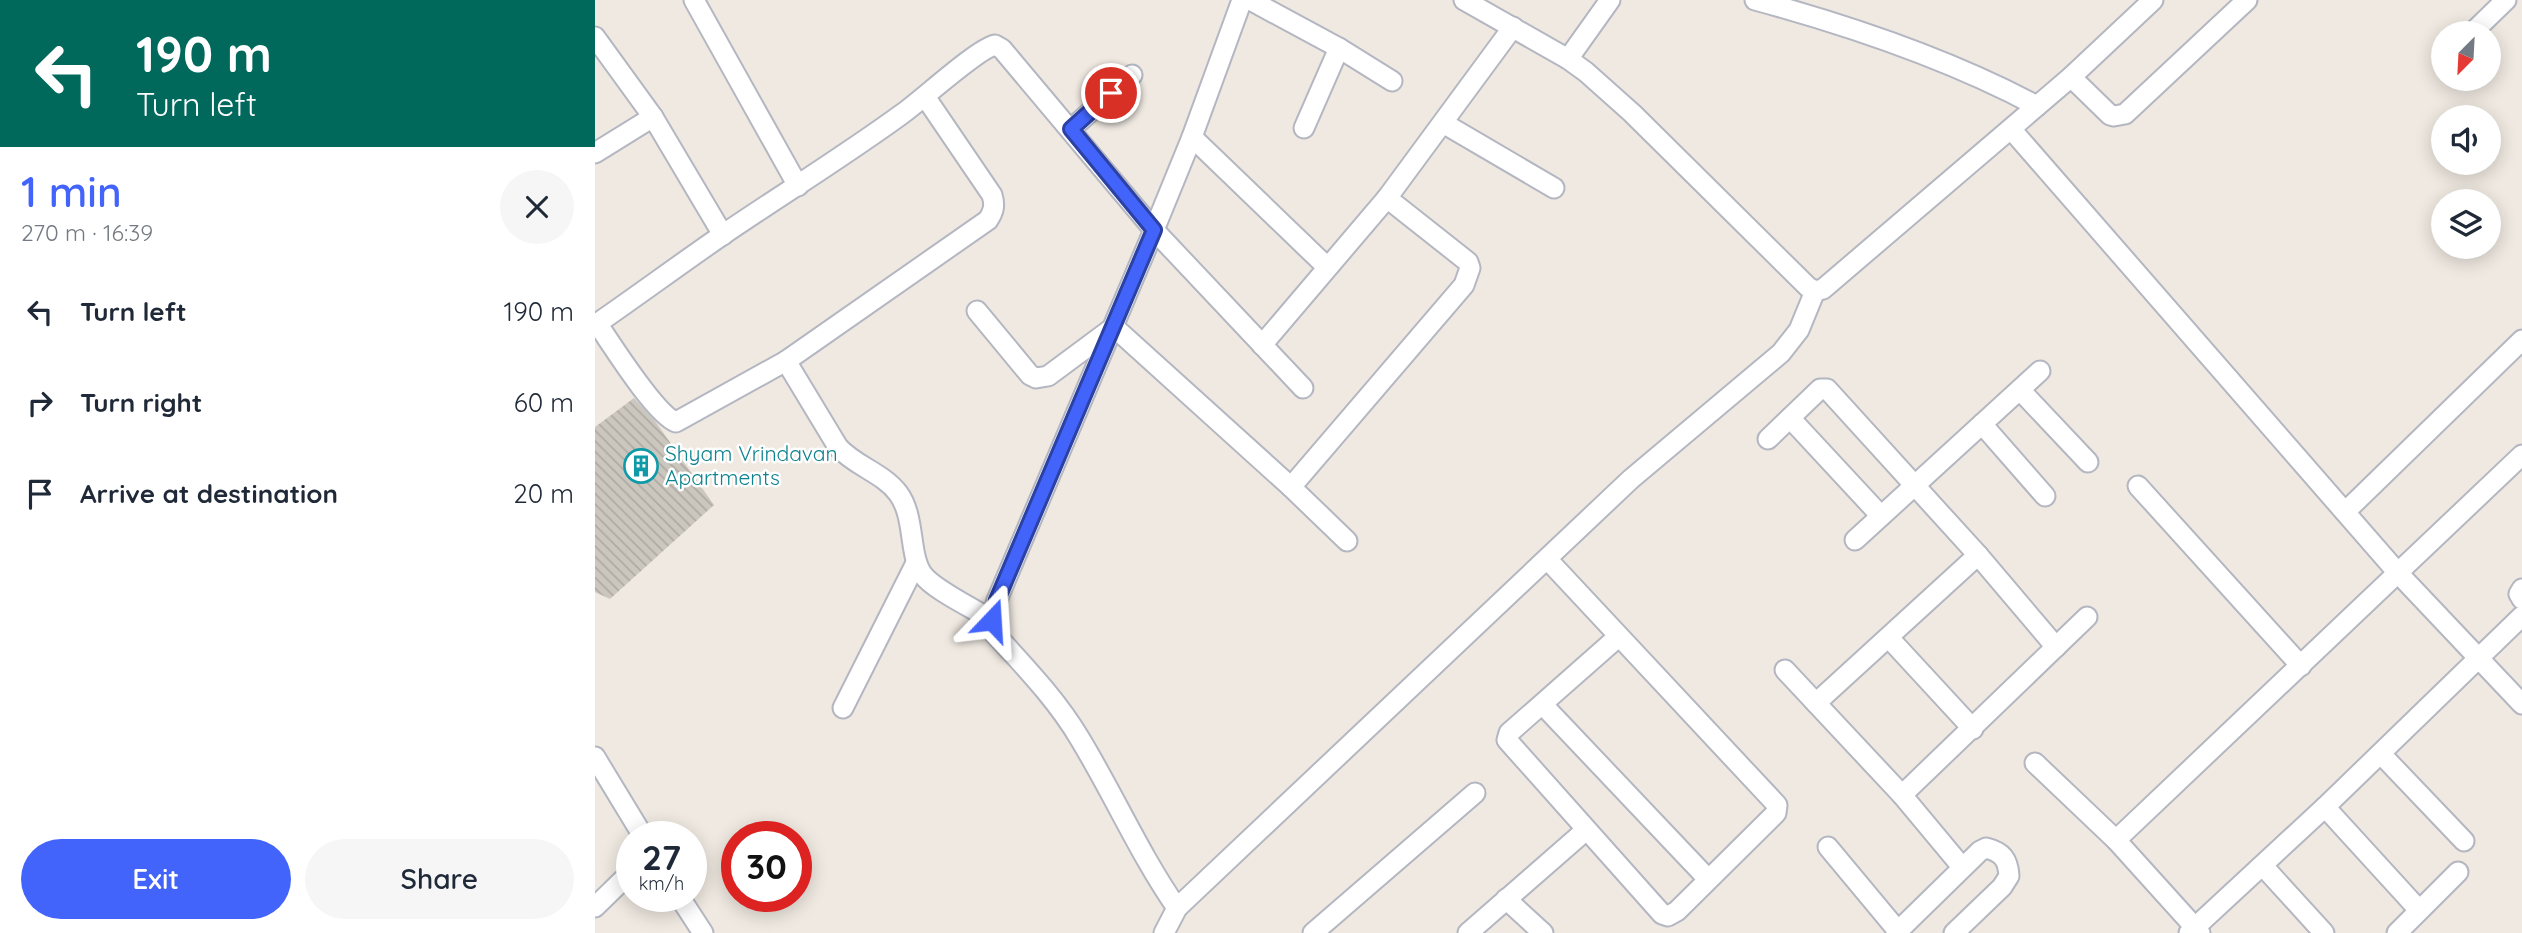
<!DOCTYPE html>
<html lang="en">
<head>
<meta charset="utf-8">
<style>
	body { margin:0; font-family:Quicksand,sans-serif; background:#f6f6f7; color:#1f2937; height:100vh; display:flex; flex-direction:column; font-size:26px; white-space:nowrap }
	* { box-sizing:border-box; margin:0 }
	p { font-size:23px; color:#747a83 }
	.icon { flex:none; width:38px; height:38px; fill:none; stroke:currentColor; stroke-width:2; stroke-linecap:round; stroke-linejoin:round }
	.map { position:relative; flex:1; overflow:hidden }
	.drawer { display:flex; flex-direction:column; background:#fff; width:595px }
	.drawer>* { flex:none }
	.top-card { background:#00695c; color:#fff; overflow:hidden }
	.needle { width:46px; rotate:204deg }
	.controls { position:absolute; left:1836px; top:21px; display:grid; gap:14px }
	.controls a { display:grid; place-items:center; width:70px; height:70px; border-radius:50%; background:#fff; box-shadow:0 4px 18px #0003; font-size:35px }
	.speed { position:absolute; left:21px; top:821px; display:flex; gap:14px; font-size:35px; font-weight:700; text-align:center }
	.speed>* { display:grid; place-content:center; width:91px; height:91px; border-radius:50%; background:#fff; box-shadow:0 4px 18px #0003; line-height:1 }
	.speed small { font-size:18px; font-weight:400 }
	.speed .limit { border:10px solid #d22; background:#fff; color:#111 }
	.pin { position:absolute; display:grid; place-items:center; width:60px; height:60px; color:#fff; margin:-30px; border:4px solid #fff; border-radius:50%; box-shadow:0 2px 7px #0007 }
	.me { position:absolute; width:77px; margin:-38px; rotate:20deg; stroke-linejoin:round; filter:drop-shadow(0 0 5px #0008) }
	.turn { display:flex; align-items:center; gap:24px; height:147px; padding:0 21px; font-size:32px }
	.turn .icon { width:91px; height:91px; stroke-width:2.5 }
	.turn b { display:block; font-size:49px; line-height:60px }
	.round { display:grid; place-items:center; flex:none; width:74px; height:74px; border-radius:37px; background:#f6f6f7 }
	.summary { display:flex; align-items:center; justify-content:space-between; height:119px; padding:0 21px }
	h1 { font-size:42px; font-weight:600; line-height:52px; color:#4264fb }
	.primary-button { display:flex; gap:14px; margin-top:auto; padding:14px 21px }
	.primary-button a { flex:1; height:80px; border-radius:42px; background:#4264fb; color:#fff; font-size:28px; font-weight:600; line-height:80px; text-align:center }
	.primary-button a+a { background:#f6f6f7; color:#1f2937 }
	ul { padding:0; list-style:none }
	li { display:flex; align-items:center; gap:21px; height:91px; padding:0 21px }
	li div { flex:1 }
	li b { display:block; font-size:26px }
	li em { font-style:normal }
	main { display:flex; flex:1; min-height:0 }
	.map>svg:first-child { display:block }
	.building { fill:url(#building-back-hatch) }
	.lines { fill:none; stroke-linecap:round; stroke-linejoin:round }
	.minor-casing { stroke:#b4b7c1; stroke-width:23 }
	.minor { stroke:#fff; stroke-width:19 }
	.route-casing { stroke:#2b41a3; stroke-width:18 }
	.route { stroke:#4264fb; stroke-width:12 }
	.labels { text-anchor:middle; stroke-width:5; stroke-linejoin:round; paint-order:stroke }
	.culture-label { font-size:21px; fill:#0d838f; stroke:#fff; text-anchor:start }
</style>
</head>
<body>
<main>
<section class="drawer">
<div class="top-card">
<div class="turn"><svg class="icon" aria-label="left" viewBox="0 0 24 24"><path d="M17 20v-9H6M10 6l-5 5 5 5"/></svg><div><b>190 m</b>Turn left</div></div>
</div>
<div class="summary"><div><h1>1 min</h1><p>270 m · 16:39</p></div><a class="round"><svg class="icon" aria-label="close" viewBox="0 0 24 24"><path d="M6 6l12 12M18 6L6 18"/></svg></a></div>
<ul>
<li><svg class="icon" aria-label="left" viewBox="0 0 24 24"><path d="M17 20v-9H6M10 6l-5 5 5 5"/></svg><div><b>Turn left</b></div><em>190 m</em></li>
<li><svg class="icon" aria-label="right" viewBox="0 0 24 24"><path d="M7 20v-9h11M14 6l5 5-5 5"/></svg><div><b>Turn right</b></div><em>60 m</em></li>
<li><svg class="icon" aria-label="arrive" viewBox="0 0 24 24"><path d="M6 21V4h12l-3 4 3 4H6"/></svg><div><b>Arrive at destination</b></div><em>20 m</em></li>
</ul>
<div class="primary-button"><a>Exit</a><a>Share</a></div>
</section>
<div class="map">
<svg width="1927" height="933" viewBox="0 0 1927 933">
	<defs>
		<pattern id="building-back-hatch" width="6" height="6" patternUnits="userSpaceOnUse" patternTransform="scale(1.75)"><rect width="6" height="6" fill="#cbc7bf"/><path d="M-1 5l2 2M0 0l6 6M5-1l2 2" fill="none" stroke="#afaba4"/></pattern>
	</defs>
	<rect width="100%" height="100%" fill="#efe9e1"/>
	<path class="building" d="M39,398L60,421L119,505L15,599L0,592V427Z"/>
	<g class="lines">
		<g class="minor-casing">
			<g id="minor">
				<path d="M99,0L203,186"/>
				<path d="M655,0L744,48L797,81"/>
				<path d="M869,0L973,59L991,72L1037,113L1213,287L1220,291"/>
				<path d="M1160,0C1256,26 1354,59 1442,106"/>
				<path d="M1877,33L1911,0"/>
				<path d="M0,37L58,117L0,153"/>
				<path d="M973,59L1015,0"/>
				<path d="M1476,77L1515,115L1519,116L1530,114L1652,0"/>
				<path d="M58,117L128,235"/>
				<path d="M848,123L959,188"/>
				<path d="M709,128L744,48"/>
				<path d="M476,129L537,75"/>
				<path d="M1416,129L1803,573L1927,704"/>
				<path d="M597,137L732,267"/>
				<path d="M382,311L435,375L441,378L453,376L519,327L696,487L752,541"/>
				<path d="M2,323C17,345 60,414 81,422L191,361L393,220C399,211 400,205 397,195L331,98"/>
				<path d="M0,325C42,296 84,265 126,236C186,195 248,157 307,114C327,100 382,49 400,45L407,49L559,230L708,388"/>
				<path d="M667,345L792,198L918,27"/>
				<path d="M191,361L243,447C260,466 288,473 303,493C321,517 313,555 328,575C339,590 380,609 396,620"/>
				<path d="M1425,390L1493,462"/>
				<path d="M1195,418L1286,516"/>
				<path d="M1387,424L1450,496"/>
				<path d="M1173,439L1225,389H1232L1383,555L1461,647"/>
				<path d="M1543,486L1706,666"/>
				<path d="M696,487L869,285L875,268L873,262L792,198"/>
				<path d="M1750,512L1927,340"/>
				<path d="M1260,540L1445,371"/>
				<path d="M953,560L1182,805L1181,813L1082,911L1073,916L1067,914L912,740L914,733L1023,637"/>
				<path d="M1927,589L1924,594L1927,599"/>
				<path d="M1294,638L1378,729"/>
				<path d="M1190,670L1307,795L1367,867"/>
				<path d="M1221,703L1383,555"/>
				<path d="M948,705L1113,879"/>
				<path d="M248,708L321,563"/>
				<path d="M1786,754L1869,841"/>
				<path d="M0,757L48,836"/>
				<path d="M1440,763L1521,840L1605,933"/>
				<path d="M1307,795L1492,617"/>
				<path d="M1730,807L1824,910"/>
				<path d="M1521,840L1927,455"/>
				<path d="M1233,847L1303,931"/>
				<path d="M1668,866L1729,933"/>
				<path d="M84,896L108,933"/>
				<path d="M911,899L948,933"/>
				<path d="M0,907L37,871"/>
				<path d="M582,908C545,855 519,795 485,739C462,700 430,667 400,634L396,620L402,600L559,230L597,137L647,0"/>
				<path d="M569,933L582,908L1036,479L1186,353L1204,330L1220,291L1228,289L1476,77L1558,0"/>
				<path d="M718,933L880,793"/>
				<path d="M873,933L991,830"/>
				<path d="M1301,933L1385,851L1391,848C1407,852 1413,859 1414,876L1407,887L1359,933"/>
				<path d="M1594,933L1730,807L1927,616"/>
				<path d="M1802,933L1863,872"/>
			</g>
		</g>
		<use href="#minor" class="minor"/>
	</g>
	<g class="lines">
		<g class="route-casing">
			<path id="route" d="M397,620L402,600L559,230L476,129L516,93"/>
		</g>
		<use href="#route" class="route"/>
	</g>
	<defs>
		<g id="building-ring" transform="scale(1.75)"><circle r="9.5" fill="#fff" stroke="#0f9aa8" stroke-width="1.5"/><path d="M-4-6H4V6H1V3H-1V6H-4ZM-2.5-4.3h1.7v1.8h-1.7ZM.8-4.3h1.7v1.8H.8ZM-2.5-1h1.7V.8h-1.7ZM.8-1h1.7V.8H.8Z" fill="#0f9aa8"/></g>
	</defs>
	<g fill-rule="evenodd">
		<use href="#building-ring" x="46" y="466"/>
	</g>
	<g class="labels">
		<g class="culture-label">
			<text x="70" y="461">Shyam Vrindavan<tspan x="70" dy="24">Apartments</tspan></text>
		</g>
	</g>
</svg>
<div class="controls">
<a><svg class="needle" viewBox="-14 -14 28 28"><path d="M0-13l5 13h-10z" fill="#e53935"/><path d="M0 13l5-13h-10z" fill="#747a83"/></svg></a>
<a><svg class="icon" aria-label="sound" viewBox="0 0 24 24"><path d="M4 9h4l5-4v14l-5-4H4zM17 9q2 3 0 6"/></svg></a>
<a><svg class="icon" aria-label="layers" viewBox="0 0 24 24"><path d="M12 4l9 5-9 5-9-5zM3 14l9 5 9-5"/></svg></a>
</div>
<div class="speed"><div>27<small>km/h</small></div><div class="limit">30</div></div>
<div class="pin" style="left:516px;top:93px;background:#d93025"><svg class="icon" aria-label="arrive" viewBox="0 0 24 24"><path d="M6 21V4h12l-3 4 3 4H6"/></svg></div>
<svg class="me" style="left:397px;top:620px" viewBox="-20 -20 40 40"><path d="M0-17L14 15 0 8-14 15z" fill="#4264fb" stroke="#fff" stroke-width="4"/></svg>
</div>
</main>
</body>
</html>
